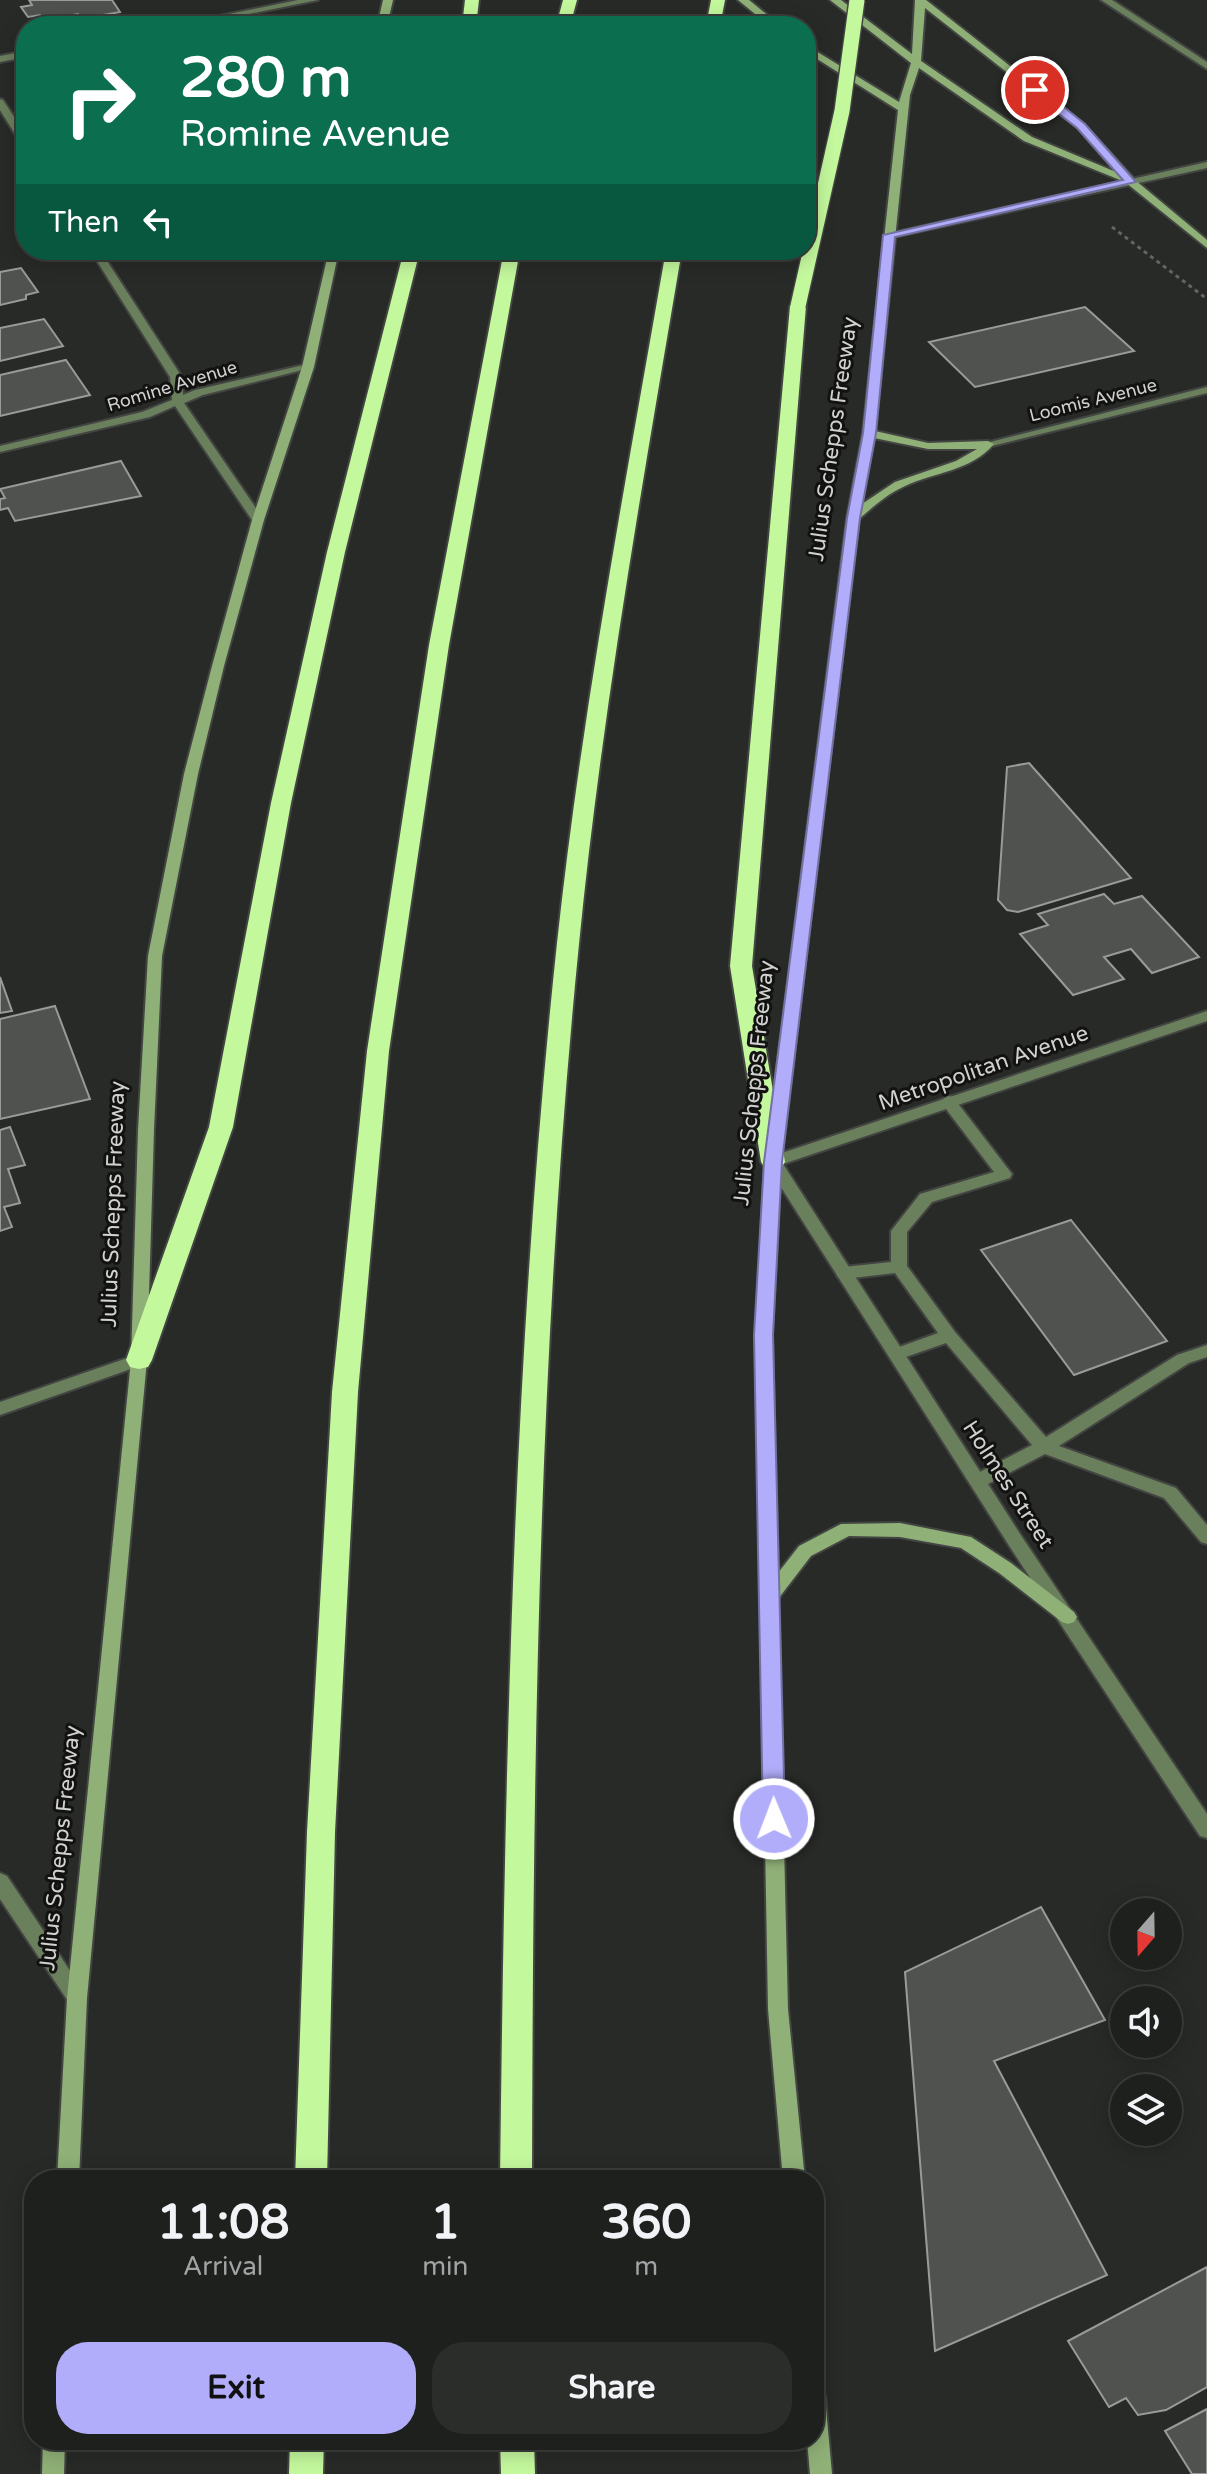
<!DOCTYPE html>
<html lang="en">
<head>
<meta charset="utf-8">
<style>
	body { margin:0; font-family:"Varela Round",sans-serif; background:#2b2d2a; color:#f1f3f6; height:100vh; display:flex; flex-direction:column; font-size:30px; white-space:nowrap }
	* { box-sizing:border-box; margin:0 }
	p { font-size:26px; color:#a1a3a4 }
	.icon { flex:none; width:44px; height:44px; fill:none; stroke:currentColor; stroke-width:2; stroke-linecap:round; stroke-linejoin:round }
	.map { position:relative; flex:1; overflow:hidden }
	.side { position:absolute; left:24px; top:2170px; width:800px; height:280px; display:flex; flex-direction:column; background:#1e201d; border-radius:32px; box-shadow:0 4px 20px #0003,0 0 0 2px #3c3e3b }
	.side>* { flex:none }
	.banner { position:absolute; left:16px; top:16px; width:800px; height:244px; border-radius:32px; box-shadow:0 4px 20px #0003,0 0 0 2px #3c3e3b; background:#0b6e4f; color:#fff; overflow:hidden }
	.needle { width:52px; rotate:200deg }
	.buttons { position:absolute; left:1110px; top:1898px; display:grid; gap:16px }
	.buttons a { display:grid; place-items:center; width:72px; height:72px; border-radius:50%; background:#1e201d; box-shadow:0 4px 20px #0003,0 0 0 2px #3c3e3b; font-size:40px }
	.pin { position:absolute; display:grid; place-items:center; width:68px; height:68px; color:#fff; margin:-34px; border:4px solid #fff; border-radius:50%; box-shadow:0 2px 8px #0007 }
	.me { position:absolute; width:88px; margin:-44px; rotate:359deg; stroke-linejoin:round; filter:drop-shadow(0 0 6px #0008) }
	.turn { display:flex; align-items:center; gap:28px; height:168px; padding:0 32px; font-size:36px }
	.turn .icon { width:104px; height:104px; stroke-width:2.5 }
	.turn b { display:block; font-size:56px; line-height:68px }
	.then { display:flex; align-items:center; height:76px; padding:0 32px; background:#0003; gap:16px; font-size:30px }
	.eta { display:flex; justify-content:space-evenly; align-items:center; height:136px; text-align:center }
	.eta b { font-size:48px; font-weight:700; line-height:56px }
	.cta { display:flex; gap:16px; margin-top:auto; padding:16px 32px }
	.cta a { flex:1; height:92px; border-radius:32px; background:#b1adfa; color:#111; font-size:32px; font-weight:700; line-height:92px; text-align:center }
	.cta a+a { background:#2b2d2a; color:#f1f3f6 }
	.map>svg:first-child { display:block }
	.building { fill:#50524f; stroke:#989b97; stroke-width:2 }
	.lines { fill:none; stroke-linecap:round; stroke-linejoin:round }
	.service-casing { stroke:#434542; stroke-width:4 }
	.minor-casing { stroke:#434542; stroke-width:4 }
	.tertiary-casing { stroke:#434542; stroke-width:4 }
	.secondary-casing { stroke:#434542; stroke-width:4 }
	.motorway-casing { stroke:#434542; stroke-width:4 }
	.path { stroke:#636562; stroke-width:3; stroke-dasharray:4 4; stroke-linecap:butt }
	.service { fill:#6a7f5c; fill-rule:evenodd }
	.minor { fill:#6a7f5c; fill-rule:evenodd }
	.tertiary { fill:#6a7f5c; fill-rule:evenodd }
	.secondary { fill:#8fb077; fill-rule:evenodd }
	.motorway { fill:#c4f89d; fill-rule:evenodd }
	.motorway-bridge-casing { stroke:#434542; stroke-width:18; stroke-linecap:butt }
	.motorway-bridge { stroke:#c4f89d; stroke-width:15 }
	.route { fill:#b1adfa; stroke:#7370a2; stroke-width:2 }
	.labels { text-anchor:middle; stroke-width:6; stroke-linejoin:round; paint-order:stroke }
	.far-street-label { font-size:18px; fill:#d1d2d0; stroke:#121211 }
	.street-label { font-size:22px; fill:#d1d2d0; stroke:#121211 }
</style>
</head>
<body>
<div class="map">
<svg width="1207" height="2474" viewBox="0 0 1207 2474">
	<rect width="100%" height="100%" fill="#282a27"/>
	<g class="building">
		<path d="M29,0H112L120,12L81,19L78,14L44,20L40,15L28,17L21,7L32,5Z"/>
		<path d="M21,268L38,292L26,295V299L0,305V272Z"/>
		<path d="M1085,307L1134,351L975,387L929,342Z"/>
		<path d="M44,319L63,346L0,361V328Z"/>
		<path d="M66,360L90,395L0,416V375Z"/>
		<path d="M121,461L141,496L15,521L8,508L0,510V499L5,498L0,489Z"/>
		<path d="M1029,763L1131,878L1018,912L1007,910L998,900L1007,767Z"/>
		<path d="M1104,894L1114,904L1142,896L1199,957L1152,973L1131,949L1104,957L1124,979L1073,995L1020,934L1048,925L1038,914Z"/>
		<path d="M0,977L12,1011L0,1013Z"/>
		<path d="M55,1006L90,1099L0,1119V1019Z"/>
		<path d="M10,1127L25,1165L8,1169L20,1203L4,1207L12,1227L0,1231V1130Z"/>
		<path d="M1071,1220L1167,1341L1074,1375L981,1250Z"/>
		<path d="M1041,1907L1105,2020L994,2061L1107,2275L935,2351L905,1972Z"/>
		<path d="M1207,2267V2387L1166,2410L1138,2415L1126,2398L1109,2407L1068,2341Z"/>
		<path d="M1207,2409V2474H1192L1165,2431Z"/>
	</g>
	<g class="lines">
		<g class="service-casing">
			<path id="service" d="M948,1096L953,1097L1012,1174L1010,1178L932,1202L907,1232V1266L955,1332L1046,1437L1177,1355L1207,1345V1357L1189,1363L1059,1446L1176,1488L1207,1525V1544L1201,1542L1164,1498L1045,1454L984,1486H972L969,1481L972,1476L1032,1445L946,1343L897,1360L891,1358L889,1354L891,1350L938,1333L895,1273L844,1279L838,1277L836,1273L838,1269L844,1267L891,1262V1231L920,1194L994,1172L940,1101Z"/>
		</g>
		<g class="minor-casing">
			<g id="minor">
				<path d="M298,0H318L190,26H170Z"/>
				<path d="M1101,0H1112L1207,62V69Z"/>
				<path d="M26,51V57L0,62V56Z"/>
				<path d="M0,99L3,100L26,135V146L22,145L0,110Z"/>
				<path d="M1207,162V168L889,238L884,235Z"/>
				<path d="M90,250H100L182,377L183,395L195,390L308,364L314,367L203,395L184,403L264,520L262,523H254L175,406L150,417L0,452V446L142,412L172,400L170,377Z"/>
				<path d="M1207,387V393L988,447L982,444Z"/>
				<path d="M1207,1011V1021L783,1164L1022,1537L1207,1814V1838L1200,1836L1010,1547L765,1162L767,1158Z"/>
			</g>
		</g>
		<g class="tertiary-casing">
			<g id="tertiary">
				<path d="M139,1354L145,1356L147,1360L145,1364L0,1415V1402Z"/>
				<path d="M0,1873L7,1876L84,1992L87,1998L84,2004L77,2007L70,2004L0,1899Z"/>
			</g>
		</g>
		<g class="secondary-casing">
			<g id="secondary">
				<path d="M383,0H393L387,26H377Z"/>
				<path d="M738,0H749L781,26H770Z"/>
				<path d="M830,0H841L912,54L915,0H926L1084,124L1135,180L1207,240V248L1125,182L1024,141L919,68L910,95L875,431L928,443L988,441L994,444C971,471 935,472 905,486C887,494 873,507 859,519L781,1162L772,1335L778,1573L799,1546L841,1524L900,1523L971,1537L1011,1563L1074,1612L1077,1617L1074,1622L1068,1624L1062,1622L999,1573L961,1548L900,1537L849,1536L811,1556L778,1599L788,2009L805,2180H783L768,2009L756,1335L765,1162L847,518L863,433L898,110L806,52V45L899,102L911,63ZM925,8L1078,128L1116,172L1032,137L921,61ZM874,438L928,449H977L956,461L895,482L862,504Z"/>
				<path d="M329,250H339L314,367L264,520L224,666L198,774L162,956L154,1130L147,1360L87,1998L79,2180H57L67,1998L131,1360L138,1130L148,956L184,774L212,666L252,520L302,367Z"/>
				<path d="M814,2386L822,2389L825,2397L832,2474H810L807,2440H814Z"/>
				<path d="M43,2440H65L64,2474H42Z"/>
			</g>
		</g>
		<g class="motorway-casing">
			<g id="motorway">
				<path d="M465,0H479L476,26H462Z"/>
				<path d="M563,0H577L570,26H556Z"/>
				<path d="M711,0H725L720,26H706Z"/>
				<path d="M404,250H420L345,552L291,803L233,1127L152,1360L148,1367L139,1369L130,1367L126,1360L209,1127L271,803L327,552Z"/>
				<path d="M504,250H520L449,645L389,1051L358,1392L335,1832L327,2180H295L307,1832L332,1392L367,1051L429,645Z"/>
				<path d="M666,250H682C643,481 602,711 579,944C538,1355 533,1768 532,2180H500C505,1767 513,1354 557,943C582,711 626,480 666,250Z"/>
				<path d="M798,301L806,306L752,966L785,1162L781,1168H765L761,1162L730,966L790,306Z"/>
				<path d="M290,2440H324L323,2474H289Z"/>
				<path d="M500,2440H534L535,2474H501Z"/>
			</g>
		</g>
		<path class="path" d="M1112,227L1207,299"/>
		<use href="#service" class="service"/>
		<use href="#minor" class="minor"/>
		<use href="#tertiary" class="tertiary"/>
		<use href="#secondary" class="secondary"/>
		<use href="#motorway" class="motorway"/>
		<g class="motorway-bridge-casing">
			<path id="motorway-bridge" d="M798,306L842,111L857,0"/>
		</g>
		<use href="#motorway-bridge" class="motorway-bridge"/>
	</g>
	<path class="route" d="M1031,87H1039L1085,124L1136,182L895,237L876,433L860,518L782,1162L773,1335L785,1819L782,1825L774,1828L766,1825L763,1819L754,1335L764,1162L847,518L863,433L883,235L1123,180L1077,128L1031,92Z"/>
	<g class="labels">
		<g class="far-street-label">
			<text transform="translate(172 386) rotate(-17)" y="6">Romine Avenue</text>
			<text transform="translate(1093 400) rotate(-14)" y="6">Loomis Avenue</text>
		</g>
		<g class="street-label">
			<text transform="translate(832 439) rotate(-82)" y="8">Julius Schepps Freeway</text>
			<text transform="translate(983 1067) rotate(-19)" y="8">Metropolitan Avenue</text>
			<text transform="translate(753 1083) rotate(-84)" y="8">Julius Schepps Freeway</text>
			<text transform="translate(112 1204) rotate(-88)" y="8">Julius Schepps Freeway</text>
			<text transform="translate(1009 1484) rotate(57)" y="8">Holmes Street</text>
			<text transform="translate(59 1848) rotate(-84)" y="8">Julius Schepps Freeway</text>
		</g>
	</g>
</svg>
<div class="buttons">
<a><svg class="needle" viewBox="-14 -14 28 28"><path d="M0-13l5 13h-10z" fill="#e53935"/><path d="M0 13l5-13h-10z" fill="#a1a3a4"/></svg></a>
<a><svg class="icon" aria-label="sound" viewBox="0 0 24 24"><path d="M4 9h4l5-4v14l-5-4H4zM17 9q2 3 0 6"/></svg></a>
<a><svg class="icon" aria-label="layers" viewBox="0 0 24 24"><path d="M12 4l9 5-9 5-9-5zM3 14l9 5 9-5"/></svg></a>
</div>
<div class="pin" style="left:1035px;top:90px;background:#d93025"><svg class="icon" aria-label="arrive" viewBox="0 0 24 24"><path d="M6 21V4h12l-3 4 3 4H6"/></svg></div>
<svg class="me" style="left:774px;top:1819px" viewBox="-20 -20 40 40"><circle r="17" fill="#b1adfa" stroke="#fff" stroke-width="3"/><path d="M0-11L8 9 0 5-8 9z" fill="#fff"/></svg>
<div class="banner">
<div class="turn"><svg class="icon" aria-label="right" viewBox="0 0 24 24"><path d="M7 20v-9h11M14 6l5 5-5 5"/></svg><div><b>280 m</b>Romine Avenue</div></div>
<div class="then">Then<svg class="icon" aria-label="left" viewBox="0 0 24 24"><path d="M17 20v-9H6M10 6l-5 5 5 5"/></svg></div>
</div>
<section class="side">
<div class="eta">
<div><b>11:08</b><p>Arrival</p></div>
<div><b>1</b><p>min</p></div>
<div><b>360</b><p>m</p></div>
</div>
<div class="cta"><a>Exit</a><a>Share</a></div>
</section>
</div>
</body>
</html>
